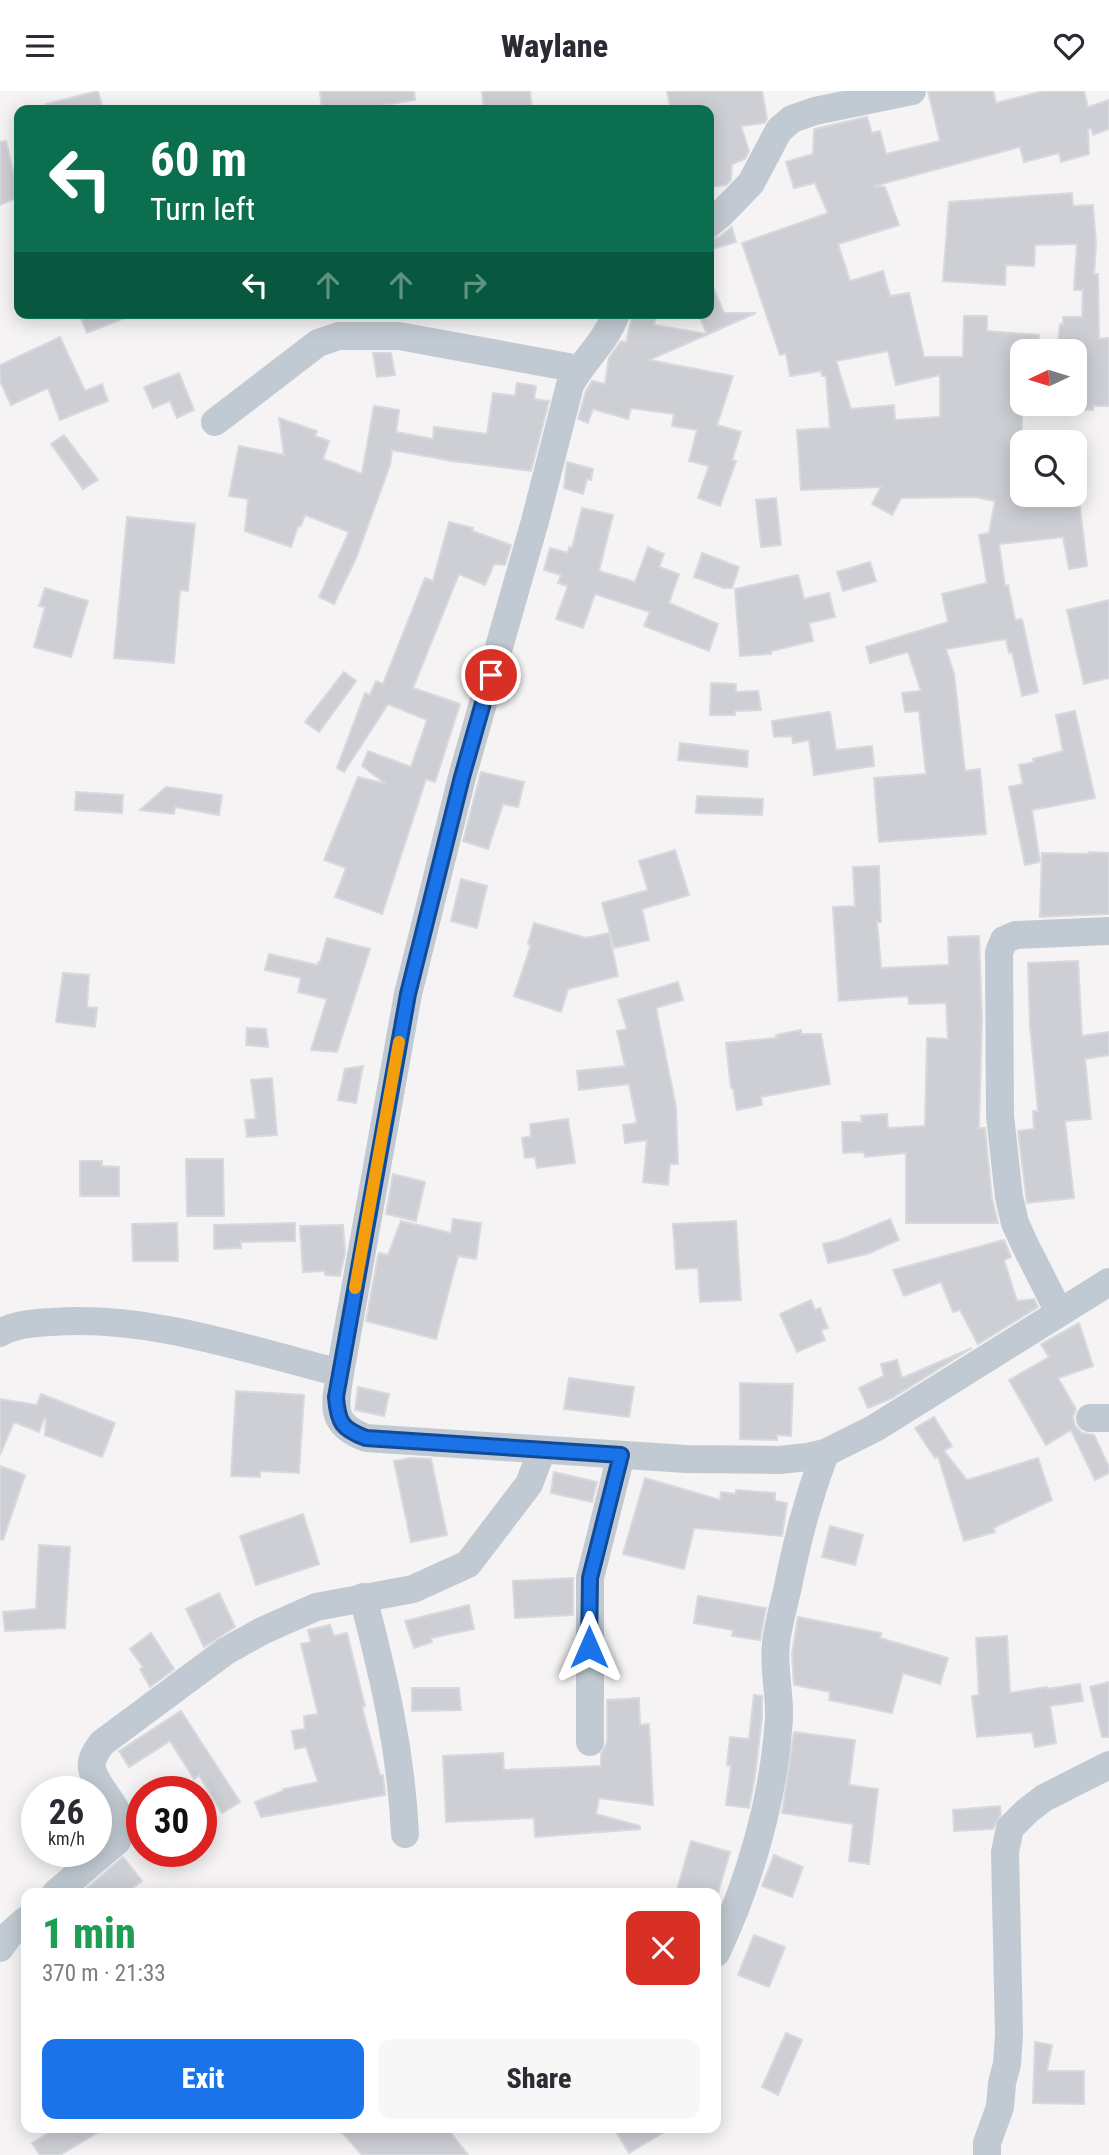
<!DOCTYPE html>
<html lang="en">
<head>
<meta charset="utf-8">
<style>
	body { margin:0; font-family:"Roboto Condensed",sans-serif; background:#f7f7f7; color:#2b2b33; height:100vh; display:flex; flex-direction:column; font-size:26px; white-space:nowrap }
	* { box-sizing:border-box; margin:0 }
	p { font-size:23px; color:#7c7c81 }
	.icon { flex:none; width:38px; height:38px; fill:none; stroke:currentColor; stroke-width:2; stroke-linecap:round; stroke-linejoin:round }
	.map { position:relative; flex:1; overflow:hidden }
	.side { position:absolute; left:21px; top:1797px; width:700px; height:245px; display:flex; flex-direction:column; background:#fff; border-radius:14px; box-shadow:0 4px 18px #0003 }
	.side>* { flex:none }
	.top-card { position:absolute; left:14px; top:14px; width:700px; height:214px; border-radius:14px; box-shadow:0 4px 18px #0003; background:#0b6e4f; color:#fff; overflow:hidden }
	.needle { width:46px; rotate:266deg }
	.controls { position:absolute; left:1010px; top:248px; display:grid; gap:14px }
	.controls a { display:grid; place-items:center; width:77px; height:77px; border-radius:14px; background:#fff; box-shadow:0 4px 18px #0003; font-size:35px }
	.speed { position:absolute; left:21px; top:1685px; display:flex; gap:14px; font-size:35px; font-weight:700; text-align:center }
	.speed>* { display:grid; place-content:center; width:91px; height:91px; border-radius:50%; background:#fff; box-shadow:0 4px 18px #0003; line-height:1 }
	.speed small { font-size:18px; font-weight:400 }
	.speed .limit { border:10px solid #d22; background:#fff; color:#111 }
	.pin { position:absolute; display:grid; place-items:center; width:60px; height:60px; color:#fff; margin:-30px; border:4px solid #fff; border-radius:50%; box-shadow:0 2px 7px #0007 }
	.me { position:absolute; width:77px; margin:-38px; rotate:0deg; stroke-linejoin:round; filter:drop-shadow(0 0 5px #0008) }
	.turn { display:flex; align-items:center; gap:24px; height:147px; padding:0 21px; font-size:32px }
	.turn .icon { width:91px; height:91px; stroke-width:2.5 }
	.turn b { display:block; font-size:49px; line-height:60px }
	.lanes { display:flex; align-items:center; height:66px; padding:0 21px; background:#0003; justify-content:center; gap:35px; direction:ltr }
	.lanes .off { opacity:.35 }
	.round { display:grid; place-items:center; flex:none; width:74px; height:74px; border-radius:14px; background:#f7f7f7 }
	.summary { display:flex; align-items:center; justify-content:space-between; height:119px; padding:0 21px }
	h1 { font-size:42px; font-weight:800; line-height:52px; color:#1e9e55 }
	.primary-button { display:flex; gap:14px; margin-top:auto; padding:14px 21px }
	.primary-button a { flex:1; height:80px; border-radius:14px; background:#1a73e8; color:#fff; font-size:28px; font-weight:800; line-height:80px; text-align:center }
	.primary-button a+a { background:#f7f7f7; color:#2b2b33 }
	header { display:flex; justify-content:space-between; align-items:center; height:91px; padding:0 21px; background:#fff; font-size:32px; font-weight:800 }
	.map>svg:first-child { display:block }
	.building { fill:#cdcfd5; stroke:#d7d9de; stroke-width:2; fill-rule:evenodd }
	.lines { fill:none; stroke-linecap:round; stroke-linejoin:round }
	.minor { stroke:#c1cad2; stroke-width:28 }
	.route-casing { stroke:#114b97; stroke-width:18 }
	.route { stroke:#1a73e8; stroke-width:12 }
	.slow { stroke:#f59e0b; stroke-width:12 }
</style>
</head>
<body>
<header><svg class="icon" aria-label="menu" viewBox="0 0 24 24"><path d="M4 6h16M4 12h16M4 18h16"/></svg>Waylane<svg class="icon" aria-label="heart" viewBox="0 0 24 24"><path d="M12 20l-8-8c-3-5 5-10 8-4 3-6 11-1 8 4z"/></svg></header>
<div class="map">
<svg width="1109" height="2064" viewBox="0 0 1109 2064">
	<rect width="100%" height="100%" fill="#f5f3f3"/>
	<g class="building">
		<path d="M98,0L103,19H46V13Z"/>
		<path d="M320,0H414L415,9L354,19H322Z"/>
		<path d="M482,0H530L532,19H484Z"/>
		<path d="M667,0H762L767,28L764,32L741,35L749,60L745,68L732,73L731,89L726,94L709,96V19H671Z"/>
		<path d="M928,0H993L996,12L1044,0H1084L1088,16L1109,9V38L1093,44L1091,37L1088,38L1089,63L1061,71L1059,62L1024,71L1020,56L874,95L885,96L899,134L838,153L850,190L883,180L890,205L909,202L924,266H963L964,225H987V240L1039,244L1038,261H1022V404H1031L1030,410L1074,404V401L1078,400L1087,475L1069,478L1063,446L999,453L1005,495L1008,494L1015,529L1022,528L1038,601L1022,605L1012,561L1009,562L1006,548L946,558L954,583L965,680L980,678L986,743L879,751L874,687L926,683L919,620L905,621L902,602L921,600L908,561L870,572L866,556L948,531L942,503L987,492L979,444L989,442L995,410L975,406L901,407L892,424L872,413L881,396L801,399L797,339L830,337L826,285H822L821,280L790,285L786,262L780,264L742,152L828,122L815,92L794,97L786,71L813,63L814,38L867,26L872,42L880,40L886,63L940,50ZM888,260L896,294L940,284V326L895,329L894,314L851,318L836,270Z"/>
		<path d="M6,50L19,106L0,114V51Z"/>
		<path d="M1072,102L1073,115L1093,114L1096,153L1094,183H1098L1099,248L1109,247V315H1093V319L1074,318V261H1057L1060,233H1063V226H1082L1083,199H1074L1077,153L1035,154L1034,175L1006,174L1005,194L943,190L949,111Z"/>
		<path d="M732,136L736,151L709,159V149L719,146Z"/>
		<path d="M709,187L724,222H756L649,269L733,285L717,334L741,341L732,369L736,370L720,415L698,407L709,375L689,370L697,339L672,335L674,323L631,317L628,328L593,318L588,332L578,328L586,300L592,290L605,293L609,267L621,250L626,251L633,222H657L654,234L707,243L698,222H709Z"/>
		<path d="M79,222H134L135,223L87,242Z"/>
		<path d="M60,246L85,300L102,293L108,310L60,329L48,297L11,314L0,290V274Z"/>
		<path d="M373,262H391L395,284L377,286Z"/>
		<path d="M179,282L194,319L177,327L170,310L153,317L144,296Z"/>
		<path d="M517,292L536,295L534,308L549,310L531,380L452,370L392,359L390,374L356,467L334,513L319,506L349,441L305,424L301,435H298L291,456L245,440L248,408L229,405L239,355L284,364L279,327L317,340L315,345L329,350L323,368L362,383L374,315L399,319L396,341L433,348L434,336L487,343L493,302L515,305Z"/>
		<path d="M64,344L98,389L83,398L51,353Z"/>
		<path d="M567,371L593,378L591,389L587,388L583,403L564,397Z"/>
		<path d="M776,407L781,454L761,456L756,409Z"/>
		<path d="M582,417L613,424L599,480L635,491L648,456L664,463L659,476L679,483L669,512L718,533L709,560L644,535L650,521L595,503L583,537L556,528L568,495L558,492L561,484L544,479L550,457L568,462L569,456L572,457Z"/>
		<path d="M127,426L195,433L188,500L180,499L174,572L114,567Z"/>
		<path d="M449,431L473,437L472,440L511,454L505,474L494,473L485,494L459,483L413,597L460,613L435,691L426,688L382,823L335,806L346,777L324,769L358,686L386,693L362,675L368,660L411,676L427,629L388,613L344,681L337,677L365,602L370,604L376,590L383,593L425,487L433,490Z"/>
		<path d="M702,462L739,476L732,497H724L694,486Z"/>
		<path d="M870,471L876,490L843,500L837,481Z"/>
		<path d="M798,484L804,508L829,502L835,526L809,532L813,550L771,560V563L740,565L735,498Z"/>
		<path d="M45,497L88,510L71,566L34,556L45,516L39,515Z"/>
		<path d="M1109,509V587L1084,593L1067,519Z"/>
		<path d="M344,581L356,590L319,641L305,631Z"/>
		<path d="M711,592L736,593V601L758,600L761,619L735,620V624H710Z"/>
		<path d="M1075,620L1095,707L1032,719L1040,771L1025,774L1009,696L1023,693L1019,674L1034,671L1033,668L1063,660L1056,624Z"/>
		<path d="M830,621L836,659L872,655L874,675L814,684L809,649L793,652L792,645L774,646L772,630Z"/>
		<path d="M680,652L748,660L747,676L678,669Z"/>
		<path d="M481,681L524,691L518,716L503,713L488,758L463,750Z"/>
		<path d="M166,696L222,704L219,724L175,716L174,723L140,719Z"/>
		<path d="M76,701L123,704L122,722L75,719Z"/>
		<path d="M697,705L763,708L762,724L696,722Z"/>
		<path d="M675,759L689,804L642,818L649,849L614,857L602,812L648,799L639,770Z"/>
		<path d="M1089,761L1109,762V823L1040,826L1042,762L1090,763Z"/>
		<path d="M879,775L881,831H877L881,877L949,874L948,846L979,845L982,927L979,1037H985L992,1108L998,1132H906V1062L865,1066L864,1061L843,1062L842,1031H862L861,1025L887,1023L888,1037L925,1035L927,947L948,948L946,912L909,913L908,905L839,910L833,816L855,815L853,776Z"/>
		<path d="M461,788L487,795L477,837L451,830Z"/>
		<path d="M534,832L586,847L609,842L618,885L568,898L561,921L514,905L531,854L528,853Z"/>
		<path d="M327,847L370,858L337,961L311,959L327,908L298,901L301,887L265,879L269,863L317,874L318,871H320Z"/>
		<path d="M1078,870L1082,945L1109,941V964L1085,968L1091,1028L1065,1030L1074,1107L1027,1112L1018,1040L1034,1038L1033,1020H1038L1030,934L1028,872Z"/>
		<path d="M63,882L89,884L87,916L97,917L95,936L56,931Z"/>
		<path d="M678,891L683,909L656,917L676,1016L678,1073H670L668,1094L643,1091L647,1049L625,1052L623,1034L637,1032L629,993L579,999L577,980L625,975L617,940L627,938L618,909Z"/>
		<path d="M247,937L266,938L268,956L246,954Z"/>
		<path d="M801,939V943H821L830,993L761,1006L762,1014L737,1019L733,997H731L726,952L777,947L776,944Z"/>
		<path d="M363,975L356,1012L338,1009L345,978Z"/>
		<path d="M272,987L277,1044L247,1046L245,1029L256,1028L251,989Z"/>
		<path d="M568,1028L575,1072L537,1077L535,1066L525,1067L522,1047L531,1045L530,1033Z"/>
		<path d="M186,1068H223L224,1125H187Z"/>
		<path d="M80,1070H102V1075L119,1076V1105H80Z"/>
		<path d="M393,1083L425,1091L416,1130L386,1123Z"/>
		<path d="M453,1128L481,1132L476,1168L458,1165L436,1248L366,1230L378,1165L379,1162L388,1164L401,1130L451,1142Z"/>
		<path d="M890,1128L899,1149L867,1163L828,1172L823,1153L840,1149Z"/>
		<path d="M736,1130L741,1209L700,1211L698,1177L676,1178L673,1133Z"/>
		<path d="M177,1132L178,1170H133L132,1133Z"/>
		<path d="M295,1132V1150L241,1151V1157L214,1158V1134Z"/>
		<path d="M343,1134L345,1162L340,1185L325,1184V1180L303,1181L300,1135Z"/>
		<path d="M1004,1149L1011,1166L1004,1169L1017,1210L1034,1208L1038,1216L978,1253L960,1219L953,1221L941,1191L904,1205L893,1179Z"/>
		<path d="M811,1209L815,1219L820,1217L828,1237L821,1239L825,1249L797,1261L780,1223Z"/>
		<path d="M1079,1232L1093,1275L1058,1287L1076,1318L1073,1326L1075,1335L1082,1342L1094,1344L1109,1376V1382L1095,1389L1071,1339L1046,1354L1009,1289L1049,1266L1041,1253Z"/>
		<path d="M972,1257L892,1307L868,1317L859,1297L884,1285L881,1273L897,1269L902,1287Z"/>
		<path d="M569,1287L634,1296L629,1326L564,1318Z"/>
		<path d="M740,1292L793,1293L791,1345L777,1344V1349L740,1348Z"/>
		<path d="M358,1296L389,1303L384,1325L355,1319Z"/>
		<path d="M236,1300L304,1304L299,1382L260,1380V1386L231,1385Z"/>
		<path d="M41,1303L115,1332L102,1366L45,1344L46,1327H44L39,1341L14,1331L0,1364V1308L37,1314Z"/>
		<path d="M934,1326L952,1355L944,1360L967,1389L1038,1367L1052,1409L993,1437L995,1441L964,1450L938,1365L935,1367L915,1337Z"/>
		<path d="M410,1367L431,1368L447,1444L411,1451L394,1370Z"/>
		<path d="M0,1375L25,1384L3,1449L0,1448Z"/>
		<path d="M554,1381L597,1391L592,1411L551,1402Z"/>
		<path d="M645,1387L720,1409L721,1401L736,1403V1399L775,1402V1410L787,1412L782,1445L694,1437L684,1478L623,1463Z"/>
		<path d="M303,1423L319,1473L256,1494L240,1445Z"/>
		<path d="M830,1435L863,1444L855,1474L822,1466Z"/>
		<path d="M39,1454L70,1456L65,1537L5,1540L3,1521L36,1518Z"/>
		<path d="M573,1487V1524L515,1527L513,1490Z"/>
		<path d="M219,1502L235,1536L204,1556L186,1518Z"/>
		<path d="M698,1505L766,1517L760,1549L732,1545L733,1539L694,1532Z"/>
		<path d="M469,1514L474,1538L431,1547L432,1551L414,1557L405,1530Z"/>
		<path d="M798,1526L881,1542L880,1547L948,1567L940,1593L903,1582L892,1622L829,1609L830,1601L794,1594L792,1562Z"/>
		<path d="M330,1534L334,1545L347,1542L365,1615L362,1616L380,1684H383L385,1704L261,1726L255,1711L283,1700V1698L318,1691L306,1656L295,1658L292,1640L305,1638L304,1625L318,1623L301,1553L311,1551L308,1539Z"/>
		<path d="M151,1542L174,1578L150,1596L140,1578L143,1576L130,1558Z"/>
		<path d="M1007,1545L1010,1602L1047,1596V1598L1080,1593L1083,1610L1050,1615L1056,1652L1035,1656L1032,1641L977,1646L972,1605L979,1604L976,1547Z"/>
		<path d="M1109,1591V1646H1102L1090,1596Z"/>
		<path d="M412,1597H459L461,1619L412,1620Z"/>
		<path d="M754,1604L762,1605V1626L755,1685L749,1717L726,1714L731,1675L727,1674L730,1646L749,1648Z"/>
		<path d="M639,1607L640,1634L649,1633L653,1714L599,1707L596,1723L640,1735V1738L535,1746L534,1727L446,1731L443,1665L503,1662L504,1679L601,1675V1663L607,1651V1609Z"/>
		<path d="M181,1620L240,1711L222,1722L199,1684L194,1688L170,1650L129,1676L119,1660Z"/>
		<path d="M794,1641L855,1649L849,1694L878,1698L869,1773L849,1770L853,1733L782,1722Z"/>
		<path d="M1000,1715L1001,1723L993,1738L954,1740L953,1719Z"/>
		<path d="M691,1750L730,1761L718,1802H676Z"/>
		<path d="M774,1764L803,1776L792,1806L762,1795Z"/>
		<path d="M123,1766L142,1790L126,1802H92L87,1797Z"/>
		<path d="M754,1844L785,1856L769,1896L738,1884Z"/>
		<path d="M786,1942L802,1949L778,2004L762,1996Z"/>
		<path d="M1035,1951L1052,1954L1047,1980H1084V2013L1033,2012Z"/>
		<path d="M57,2037H105L60,2064H40L32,2052Z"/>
		<path d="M338,2037H447L468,2064H362Z"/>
		<path d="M614,2037H671L629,2062Z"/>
	</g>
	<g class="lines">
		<g class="minor">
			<path d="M709,133L720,124L751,92L779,39L792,28L815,20L912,0"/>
			<path d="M616,222C607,250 583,269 570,294L535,430L462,686L408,903L340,1282C335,1315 329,1333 366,1347L686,1368L779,1369L808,1366L825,1362L875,1337L1109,1191"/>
			<path d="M215,331L318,252L339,245H399L579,278"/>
			<path d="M1059,1221L1025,1154L1015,1132L1009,1106L1000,1025L999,861L1004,849L1016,844L1109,840"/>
			<path d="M0,1242C15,1233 34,1232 52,1231C150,1224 245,1258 340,1282"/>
			<path d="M1090,1327H1109"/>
			<path d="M363,1506C384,1587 401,1659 405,1743"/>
			<path d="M590,1651V1487L621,1364"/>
			<path d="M56,1802L117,1750C132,1722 98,1703 92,1678C90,1668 97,1659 102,1652L226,1560L262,1540L316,1516L413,1498L468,1473L529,1393L542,1359"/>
			<path d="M0,1857L9,1844L26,1829"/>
			<path d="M716,1862C750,1790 774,1707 779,1627C780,1602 773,1577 776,1552C778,1535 783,1517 787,1500C797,1450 807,1410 825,1362"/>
			<path d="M987,2064V2052L1000,2016L1002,1992L1007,1973L1009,1943L1005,1761L1010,1737L1027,1720L1044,1707L1109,1674"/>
		</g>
	</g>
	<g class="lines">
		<g class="route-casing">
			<path id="route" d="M491,584L462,686L408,903L336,1306C338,1332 342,1338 366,1347L621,1364L590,1487L589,1556"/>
		</g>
		<use href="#route" class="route"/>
		<path class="slow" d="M355,1197L399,951"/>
	</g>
</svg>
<div class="controls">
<a><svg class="needle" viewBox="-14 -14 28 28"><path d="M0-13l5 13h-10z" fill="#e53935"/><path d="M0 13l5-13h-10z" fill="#7c7c81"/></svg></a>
<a><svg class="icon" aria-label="search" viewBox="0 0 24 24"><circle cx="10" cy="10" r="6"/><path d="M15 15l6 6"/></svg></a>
</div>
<div class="speed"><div>26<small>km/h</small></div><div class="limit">30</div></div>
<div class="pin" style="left:491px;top:584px;background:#d93025"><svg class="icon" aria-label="arrive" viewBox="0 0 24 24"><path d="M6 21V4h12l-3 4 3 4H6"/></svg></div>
<svg class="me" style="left:589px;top:1556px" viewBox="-20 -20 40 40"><path d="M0-17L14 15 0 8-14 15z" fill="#1a73e8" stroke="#fff" stroke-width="4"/></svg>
<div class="top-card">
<div class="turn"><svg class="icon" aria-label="left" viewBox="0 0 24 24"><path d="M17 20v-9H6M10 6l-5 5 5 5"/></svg><div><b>60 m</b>Turn left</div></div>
<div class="lanes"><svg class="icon" aria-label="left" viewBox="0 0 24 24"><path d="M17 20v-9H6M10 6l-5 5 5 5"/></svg><svg class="icon off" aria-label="ahead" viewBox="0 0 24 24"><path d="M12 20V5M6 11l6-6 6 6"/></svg><svg class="icon off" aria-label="ahead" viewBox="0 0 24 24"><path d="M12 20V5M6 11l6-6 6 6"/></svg><svg class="icon off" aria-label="right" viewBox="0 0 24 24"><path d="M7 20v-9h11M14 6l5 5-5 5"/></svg></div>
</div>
<section class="side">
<div class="summary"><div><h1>1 min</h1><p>370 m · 21:33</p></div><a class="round" style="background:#d93025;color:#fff"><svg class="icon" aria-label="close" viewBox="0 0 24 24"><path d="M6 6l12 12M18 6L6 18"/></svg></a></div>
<div class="primary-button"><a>Exit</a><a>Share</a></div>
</section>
</div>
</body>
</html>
